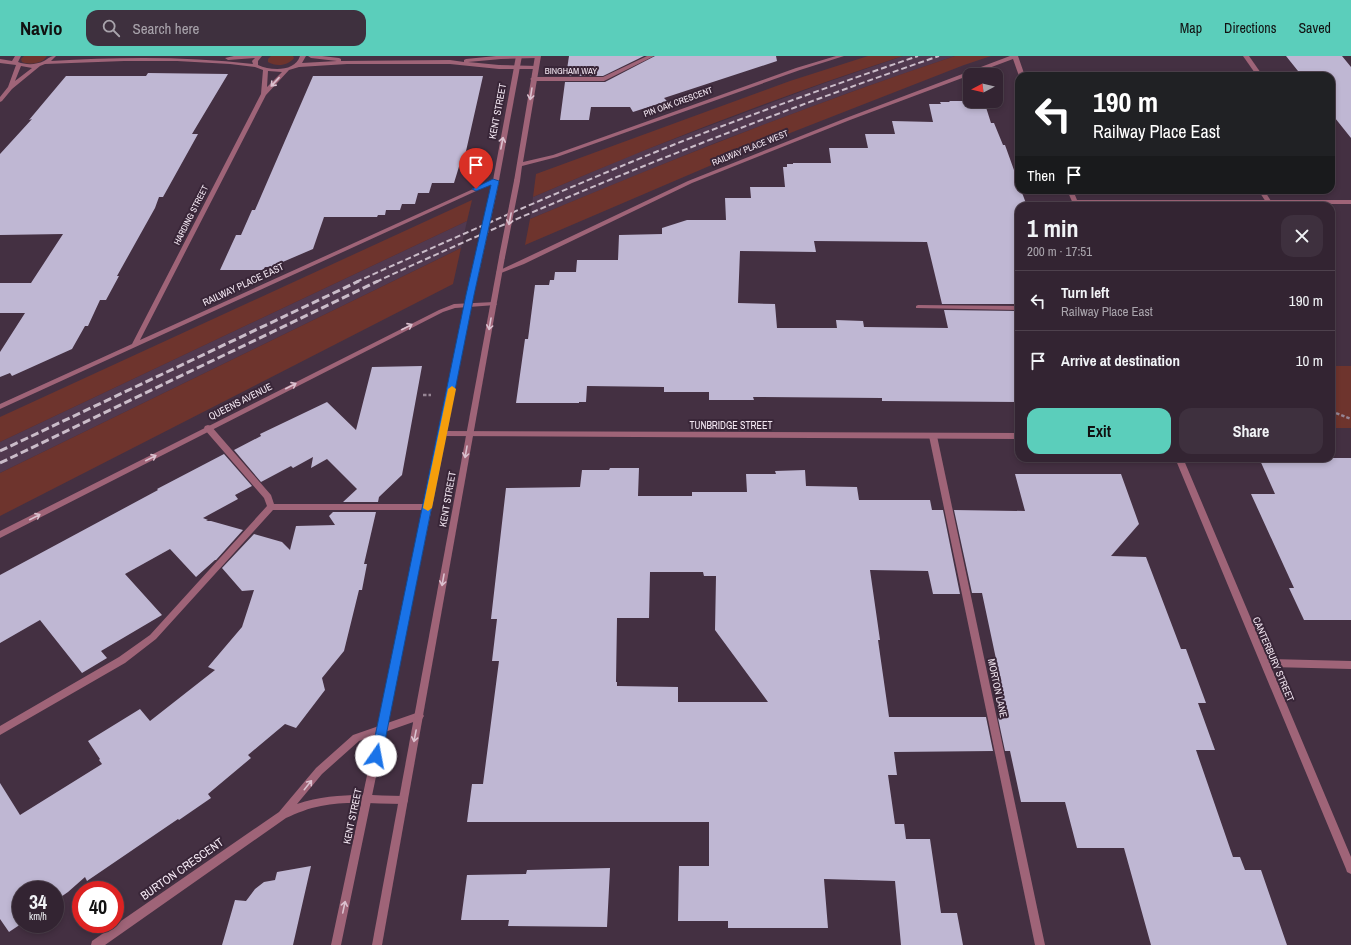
<!DOCTYPE html>
<html lang="en">
<head>
<meta charset="utf-8">
<style>
	body { margin:0; font-family:"Archivo Narrow",sans-serif; background:#3e303e; color:#f1f3f6; height:100vh; display:flex; flex-direction:column; font-size:15px; white-space:nowrap }
	* { box-sizing:border-box; margin:0 }
	p { font-size:13px; color:#a9a4ac }
	.icon { flex:none; width:22px; height:22px; fill:none; stroke:currentColor; stroke-width:2; stroke-linecap:round; stroke-linejoin:round }
	.map { position:relative; flex:1; overflow:hidden }
	.details { position:absolute; left:1015px; top:146px; width:320px; height:260px; display:flex; flex-direction:column; background:#332432; border-radius:12px; box-shadow:0 2px 6px #0003,0 0 0 1px #4e414d }
	.details>* { flex:none }
	.banner { position:absolute; left:1015px; top:16px; width:320px; height:122px; border-radius:12px; box-shadow:0 2px 6px #0003,0 0 0 1px #4e414d; background:#202124; color:#fff; overflow:hidden }
	.needle { width:26px; rotate:263deg }
	.buttons { position:absolute; left:963px; top:12px; display:grid; gap:8px }
	.buttons a { display:grid; place-items:center; width:40px; height:40px; border-radius:8px; background:#332432; box-shadow:0 2px 6px #0003,0 0 0 1px #4e414d; font-size:20px }
	.speed { position:absolute; left:12px; top:825px; display:flex; gap:8px; font-size:20px; font-weight:700; text-align:center }
	.speed>* { display:grid; place-content:center; width:52px; height:52px; border-radius:50%; background:#332432; box-shadow:0 2px 6px #0003,0 0 0 1px #4e414d; line-height:1 }
	.speed small { font-size:10px; font-weight:400 }
	.speed .limit { border:6px solid #d22; background:#fff; color:#111 }
	.pin { position:absolute; display:grid; place-items:center; width:34px; height:34px; color:#fff; margin:-41px -17px; border-radius:50% 50% 50% 0; rotate:-45deg; box-shadow:0 0 4px #0007 }
	.pin .icon { rotate:45deg }
	.me { position:absolute; width:44px; margin:-22px; rotate:12deg; stroke-linejoin:round; filter:drop-shadow(0 0 3px #0008) }
	.turn { display:flex; align-items:center; gap:14px; height:84px; padding:0 12px; font-size:18px }
	.turn .icon { width:52px; height:52px; stroke-width:2.5 }
	.turn b { display:block; font-size:28px; line-height:34px }
	.then { display:flex; align-items:center; height:38px; padding:0 12px; background:#0003; gap:8px; font-size:15px }
	.round { display:grid; place-items:center; flex:none; width:42px; height:42px; border-radius:12px; background:#3e303e }
	.headline { display:flex; align-items:center; justify-content:space-between; height:68px; padding:0 12px }
	h1 { font-size:24px; font-weight:700; line-height:30px }
	.button { display:flex; gap:8px; margin-top:auto; padding:8px 12px }
	.button a { flex:1; height:46px; border-radius:12px; background:#5bcebb; color:#111; font-size:16px; font-weight:700; line-height:46px; text-align:center }
	.button a+a { background:#3e303e; color:#f1f3f6 }
	ul { padding:0; list-style:none }
	li { display:flex; align-items:center; gap:12px; height:60px; padding:0 12px; border-top:1px solid #4e414d }
	li div { flex:1 }
	li b { display:block; font-size:15px }
	li em { font-style:normal }
	header { display:flex; align-items:center; gap:24px; box-sizing:border-box; height:56px; padding:0 20px; background:#5bcebb; color:#111 }
	header strong { font-size:19px }
	nav { display:flex; gap:22px; margin-inline-start:auto; font-size:14px }
	.search { width:280px; height:36px; background:#3e303e; display:flex; align-items:center; gap:10px; box-sizing:border-box; padding:0 14px; border-radius:12px; color:#a9a4ac; font-size:15px }
	.map>svg:first-child { display:block }
	.built { fill:#51394f }
	.green { fill:#6e342d }
	.building { fill:#bfb7d3; fill-rule:evenodd }
	.lines { fill:none; stroke-linecap:round; stroke-linejoin:round }
	.path { stroke:#968594; stroke-width:2.5; stroke-dasharray:3.5 2; stroke-linecap:butt }
	.service { fill:#9f6478; fill-rule:evenodd }
	.minor { fill:#9f6478; fill-rule:evenodd }
	.tertiary { fill:#9f6478; fill-rule:evenodd }
	.rail-far1 { stroke:#cabcc9; stroke-width:2; stroke-dasharray:6 3; stroke-linecap:butt }
	.rail { stroke:#cabcc9; stroke-width:3; stroke-dasharray:8 3.5; stroke-linecap:butt }
	.tertiary-bridge { stroke:#9f6478; stroke-width:6 }
	.oneway { stroke:#dbc1cf }
	.route { fill:#1a73e8; stroke:#114b97 }
	.slow { fill:#f59e0b }
	.labels { text-anchor:middle; stroke-width:4; stroke-linejoin:round; paint-order:stroke }
	.far-street-label { font-size:9px; fill:#f5e9f4; stroke:#392638 }
	.street-label { font-size:10px; fill:#f5e9f4; stroke:#392638 }
	.near-street-label { font-size:12px; fill:#f5e9f4; stroke:#392638 }
</style>
</head>
<body>
<header>
<strong>Navio</strong>
<div class="search"><svg class="icon" aria-label="search" viewBox="0 0 24 24"><circle cx="10" cy="10" r="6"/><path d="M15 15l6 6"/></svg>Search here</div>
<nav><a>Map</a><a>Directions</a><a>Saved</a></nav>
</header>
<div class="map">
<svg width="1351" height="889" viewBox="0 0 1351 889">
	<rect width="100%" height="100%" fill="#443042"/>
	<g class="built">
		<path d="M903,0H955L851,36L715,87L530,163L533,141L634,98L819,29Z"/>
		<path d="M467,165L461,192L0,417V386Z"/>
	</g>
	<g class="green">
		<path d="M24,0H47C42,8 30,9 22,6L21,3Z"/>
		<path d="M271,0H293L294,2C288,10 276,11 268,6V3Z"/>
		<path d="M868,0H903C777,41 654,89 533,141L536,118L790,25Z"/>
		<path d="M955,0H991L964,9L749,93L525,189L530,163C670,104 811,48 955,0Z"/>
		<path d="M472,144L467,165L0,386V361Z"/>
		<path d="M461,192L453,228L0,460V417Z"/>
		<rect x="1331" y="310" width="20" height="62"/>
	</g>
	<g class="building">
		<path d="M569,0H644L603,20H566Z"/>
		<path d="M655,0H776L777,5L664,42L667,45L633,56L630,51H591L589,64H560L565,26H605Z"/>
		<path d="M1286,0H1342L1351,11V82L1331,57V20H1302Z"/>
		<path d="M148,17L228,18L192,78H198L163,141H159L155,152L117,220H119L106,244H100L88,270H85L72,293L12,320L10,317L0,321V296L25,257H0V227H31L63,178L0,179V98L32,63L29,64L66,20H146Z"/>
		<path d="M313,20H483L464,104H461L454,127H432L429,137H418L415,148H402L400,154H386L385,159H378L377,161H324L313,193L271,211H265L263,214H220L236,179H241L252,154H255Z"/>
		<path d="M949,45H984L991,67H994L1003,89H1005L1019,128V134H1021L1027,150H1019V248H942L927,186L814,185L816,196L740,195L738,247L775,248L777,272H837L836,264L863,265L864,271L948,272L944,254L1019,255V346L882,345V342L753,341L754,344H709V336H664V331L587,330L586,346H579V347H516L525,283H528L535,229H549L550,224H554L555,216H576L577,204H618L619,179L662,178V172L687,164H726L725,142H751L750,131H785L783,111H787V108H793V107H831L829,92H868L865,78H895L892,65L933,66L929,48H941L940,46H950Z"/>
		<path d="M422,310L402,419L379,441L378,446H343L357,433L327,403L311,412L313,401L293,412L291,410L261,426L234,394L261,380L260,378L327,346L356,374L372,311Z"/>
		<path d="M224,398L252,430L235,439L238,443L203,462L208,464L206,465H211L243,474L216,504H215L196,521L170,493L125,518L162,559L101,595L107,602L82,617L40,564L0,587V519L158,434L157,433Z"/>
		<path d="M1259,402H1351V564H1304L1289,532H1294L1251,438H1275Z"/>
		<path d="M610,412H639L638,440H692V436H747L746,418H776L775,415L805,414L806,430L857,431L859,444H930L932,454H943L960,538H933L928,515L870,514L880,584H878L889,661H986L993,695L894,696L897,719H888L895,768H904L906,783H930L941,857H957L963,889H901L895,825L824,823L828,872H728V865H678L679,810H709V766H467L472,728H483L499,605H492L497,563H491L506,432L580,431L582,414H609ZM650,516H703L704,520H716L715,574L768,646H678V631L617,630V626H616L617,562H649Z"/>
		<path d="M1015,418H1121L1139,468L1111,500L1146,501L1181,593H1186L1206,647H1198L1215,694H1196L1233,801H1240L1245,814H1261L1287,889H1151L1124,792H1077L1065,746H1021L1010,695H1005L998,662H1005L995,617H999L982,537H972L954,454L1025,455Z"/>
		<path d="M333,456H376L364,508H367L362,534H359L344,595L322,622L325,634L296,672L285,668L248,699L251,702L208,738L211,742L179,764L178,763L87,825L85,821L68,836L55,845V834H21V868L9,876L0,863V727L20,759L102,708L99,704L100,703L88,685L140,653L150,665L215,614L208,611L242,571L254,534L242,535L222,512L254,478L282,486L290,494L296,470L335,469L329,460Z"/>
		<path d="M311,810L293,889H222L235,844L246,845L255,833L264,826L275,824L277,816Z"/>
		<path d="M610,812L607,871L508,870L509,864H461L467,819L526,818L527,814Z"/>
	</g>
	<g class="lines">
		<g class="path">
			<path d="M423,339H431"/>
			<path d="M1331,355L1351,363"/>
		</g>
		<g class="service">
			<path d="M647,0H654L604,25H533L530,23L533,21H603Z"/>
			<path d="M1243,0H1249L1263,20H1257Z"/>
			<path d="M1258,134H1264L1271,145L1270,146H1266Z"/>
			<path d="M918,249L1019,250V254L916,252V250Z"/>
			<path d="M208,369L211,370L271,439L274,448H428L432,451L428,454H273L156,583L125,607L0,679V670L119,601L150,579L267,450L264,442L205,374L204,372L205,370Z"/>
			<path d="M933,377L937,380L1045,889H1035L929,380Z"/>
		</g>
		<g class="minor">
			<path d="M15,0H21L18,6C26,9 36,9 44,5C49,2 50,0 56,0L51,5C118,1 186,0 253,8L252,5L255,2L228,4L225,2L234,0H262L258,5V9C271,15 295,16 300,0H306L302,7L337,5L311,2L308,0H322L339,2L341,3V5L450,4L464,6V4L466,3L496,0H540L537,2L501,3L468,6L499,9L538,10V12L536,13H499L450,8H347L299,11L289,14L266,39L140,284L493,124L495,123L498,125L0,353V348L132,288L261,38L263,14L255,11L230,8L177,5H124L45,8L40,10L12,33L2,45L0,46V41L8,31L16,9L0,7V3L12,5ZM21,10L32,12L15,25ZM268,15L282,16L267,31Z"/>
			<path d="M1010,0H1018L1025,20H1019L1013,3L850,64L692,127L524,208L501,217L499,218L496,216L688,125L846,62Z"/>
			<path d="M1067,134H1073L1077,144H1351V148H1079L1080,150H1074Z"/>
			<path d="M494,246L497,248L496,249L455,252L443,256L0,482V475L439,254L454,248Z"/>
			<path d="M443,375L1019,377V383L440,380L439,378Z"/>
			<path d="M1175,402H1183L1268,603L1351,605V613L1271,611L1351,801V818L1347,816L1346,813Z"/>
			<path d="M419,656L422,657L424,660L422,663L359,685L322,718L297,748C332,736 367,739 403,740L407,741L408,744L407,747L403,748C376,748 348,744 321,750C309,752 297,757 286,762L105,889H91L92,885L279,756L316,712L353,679Z"/>
		</g>
		<g class="tertiary">
			<path d="M516,0H522L497,135L494,137L491,135Z"/>
			<path d="M535,0H541L523,106L553,99L796,12L836,0H844L800,14L557,101L522,110L520,125L517,127L514,125Z"/>
			<path d="M502,199L505,201L382,889H372L499,201Z"/>
			<path d="M476,214L479,216L473,239L432,451L341,889H331L424,451L467,239L473,216Z"/>
		</g>
		<g class="rail-far1">
			<path d="M356,226C465,177 573,129 683,85C761,55 839,27 918,0"/>
			<path d="M376,226C559,141 747,66 939,0"/>
		</g>
		<g class="rail">
			<path d="M0,395L359,225"/>
			<path d="M0,407L378,225"/>
		</g>
		<g class="tertiary-bridge">
			<path d="M502,201L517,125"/>
			<path d="M476,216L494,135"/>
		</g>
	</g>
	<defs><path id="oneway-shaft" d="M-6 0H5M1.5-3L5.5 0L1.5 3" fill="none" stroke-width="1.6" stroke-linecap="round" stroke-linejoin="round"/></defs>
	<g class="oneway">
		<use href="#oneway-shaft" transform="translate(275 26) rotate(133)"/>
		<use href="#oneway-shaft" transform="translate(531 38) rotate(99)"/>
		<use href="#oneway-shaft" transform="translate(502 87) rotate(-79)"/>
		<use href="#oneway-shaft" transform="translate(510 163) rotate(101)"/>
		<use href="#oneway-shaft" transform="translate(490 268) rotate(100)"/>
		<use href="#oneway-shaft" transform="translate(407 271) rotate(-27)"/>
		<use href="#oneway-shaft" transform="translate(291 330) rotate(-27)"/>
		<use href="#oneway-shaft" transform="translate(466 396) rotate(100)"/>
		<use href="#oneway-shaft" transform="translate(151 402) rotate(-27)"/>
		<use href="#oneway-shaft" transform="translate(35 461) rotate(-27)"/>
		<use href="#oneway-shaft" transform="translate(443 524) rotate(100)"/>
		<use href="#oneway-shaft" transform="translate(415 680) rotate(101)"/>
		<use href="#oneway-shaft" transform="translate(308 729) rotate(-51)"/>
		<use href="#oneway-shaft" transform="translate(344 851) rotate(-78)"/>
	</g>
	<path class="route" d="M493,123L499,125L474,239L382,700L380,704L376,705L372,704L371,700L466,239L491,129L476,135L472,133Z"/>
	<path class="slow" d="M452,330L456,333L432,452L428,455L423,452L448,333Z"/>
	<g class="labels">
		<g class="far-street-label">
			<text x="571" y="18">BINGHAM WAY</text>
			<text transform="translate(678 46) rotate(-20)" y="3">PIN OAK CRESCENT</text>
			<text transform="translate(750 92) rotate(-22)" y="3">RAILWAY PLACE WEST</text>
			<text transform="translate(191 159) rotate(-63)" y="3">HARDING STREET</text>
		</g>
		<g class="street-label">
			<text transform="translate(497 55) rotate(-79)" y="4">KENT STREET</text>
			<text transform="translate(243 228) rotate(-25)" y="4">RAILWAY PLACE EAST</text>
			<text transform="translate(240 345) rotate(-27)" y="4">QUEENS AVENUE</text>
			<text x="731" y="373">TUNBRIDGE STREET</text>
			<text transform="translate(447 443) rotate(-80)" y="4">KENT STREET</text>
			<text transform="translate(1274 603) rotate(67)" y="4">CANTERBURY STREET</text>
			<text transform="translate(998 632) rotate(78)" y="4">MORTON LANE</text>
			<text transform="translate(352 760) rotate(-78)" y="4">KENT STREET</text>
		</g>
		<g class="near-street-label">
			<text transform="translate(182 813) rotate(-35)" y="4">BURTON CRESCENT</text>
		</g>
	</g>
</svg>
<div class="buttons">
<a><svg class="needle" viewBox="-14 -14 28 28"><path d="M0-13l5 13h-10z" fill="#e53935"/><path d="M0 13l5-13h-10z" fill="#a9a4ac"/></svg></a>
</div>
<div class="speed"><div>34<small>km/h</small></div><div class="limit">40</div></div>
<div class="pin" style="left:476px;top:133px;background:#d93025"><svg class="icon" aria-label="arrive" viewBox="0 0 24 24"><path d="M6 21V4h12l-3 4 3 4H6"/></svg></div>
<svg class="me" style="left:376px;top:700px" viewBox="-20 -20 40 40"><circle r="19" fill="#fff"/><path d="M0-13L10 11 0 6-10 11z" fill="#1a73e8"/></svg>
<div class="banner">
<div class="turn"><svg class="icon" aria-label="left" viewBox="0 0 24 24"><path d="M17 20v-9H6M10 6l-5 5 5 5"/></svg><div><b>190 m</b>Railway Place East</div></div>
<div class="then">Then<svg class="icon" aria-label="arrive" viewBox="0 0 24 24"><path d="M6 21V4h12l-3 4 3 4H6"/></svg></div>
</div>
<section class="details">
<div class="headline"><div><h1>1 min</h1><p>200 m · 17:51</p></div><a class="round"><svg class="icon" aria-label="close" viewBox="0 0 24 24"><path d="M6 6l12 12M18 6L6 18"/></svg></a></div>
<ul>
<li><svg class="icon" aria-label="left" viewBox="0 0 24 24"><path d="M17 20v-9H6M10 6l-5 5 5 5"/></svg><div><b>Turn left</b><p>Railway Place East</p></div><em>190 m</em></li>
<li><svg class="icon" aria-label="arrive" viewBox="0 0 24 24"><path d="M6 21V4h12l-3 4 3 4H6"/></svg><div><b>Arrive at destination</b></div><em>10 m</em></li>
</ul>
<div class="button"><a>Exit</a><a>Share</a></div>
</section>
</div>
</body>
</html>
